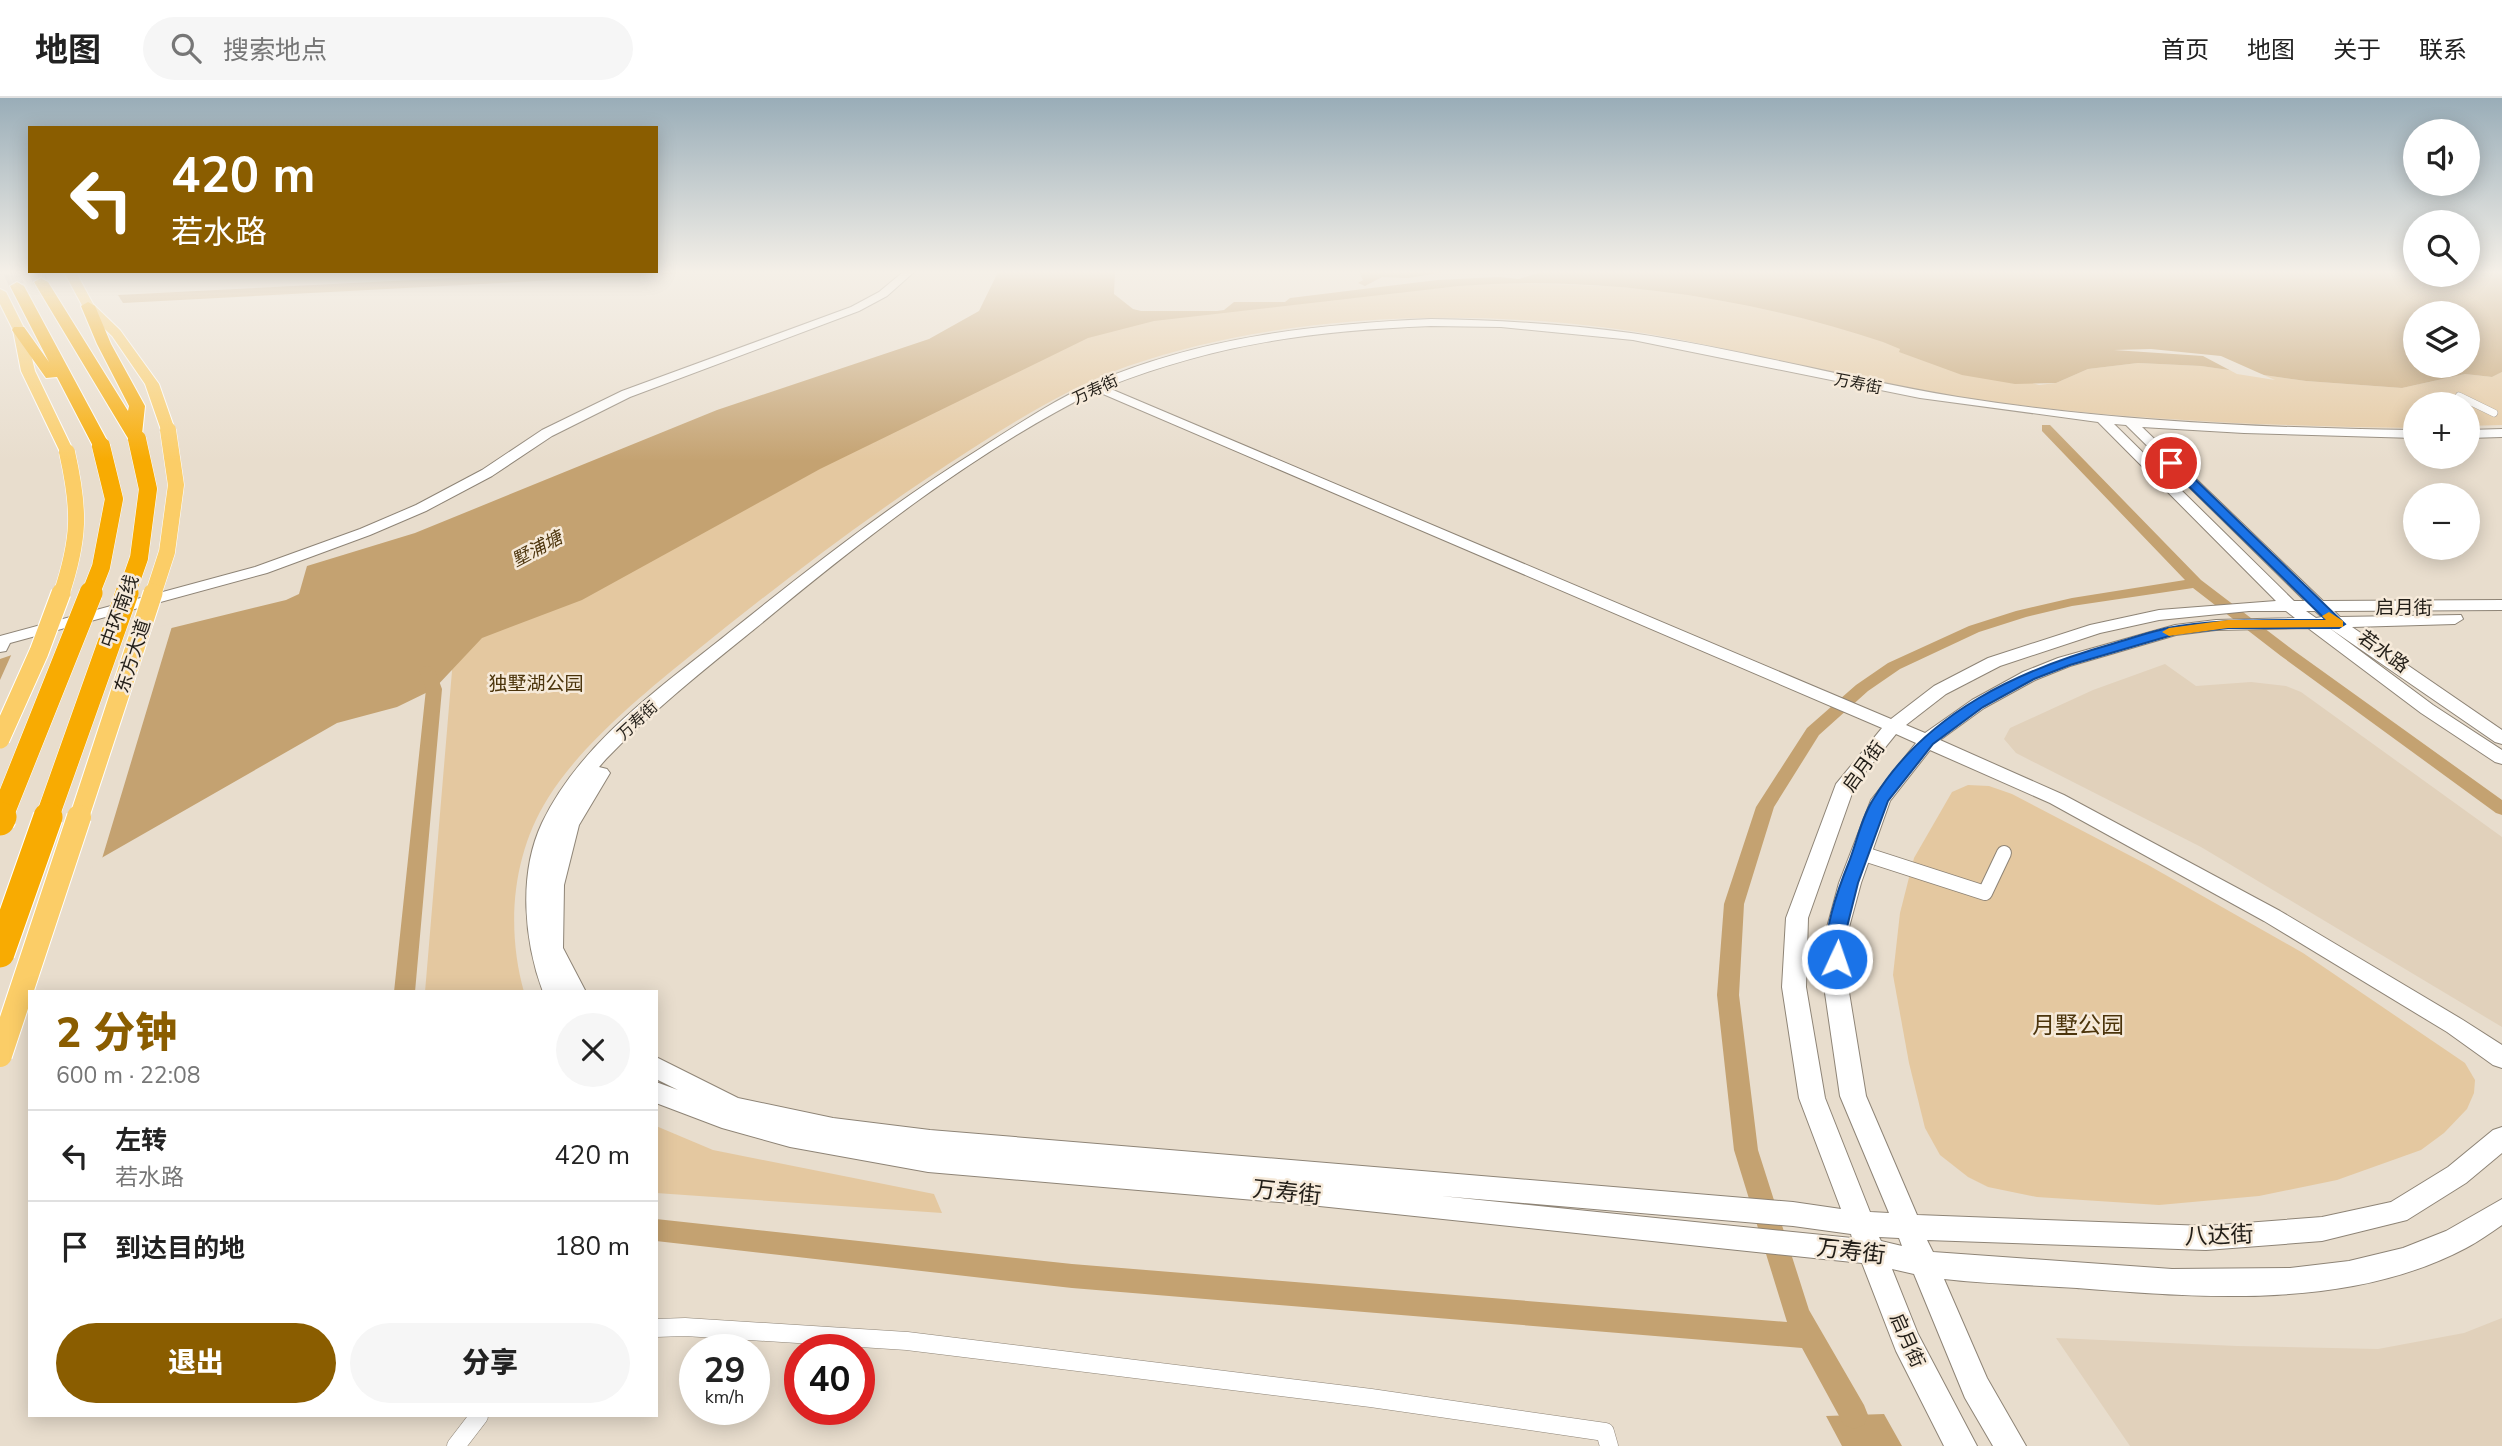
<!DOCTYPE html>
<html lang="zh">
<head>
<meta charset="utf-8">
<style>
	body { margin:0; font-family:"Nunito Sans","Noto Sans SC",sans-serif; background:#f6f6f6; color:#222; height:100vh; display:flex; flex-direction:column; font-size:26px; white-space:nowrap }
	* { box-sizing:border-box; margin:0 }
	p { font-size:23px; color:#767676 }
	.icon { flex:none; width:38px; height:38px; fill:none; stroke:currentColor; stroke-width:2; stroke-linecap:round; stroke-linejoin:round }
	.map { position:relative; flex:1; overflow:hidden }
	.drawer { position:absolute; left:28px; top:892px; width:630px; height:427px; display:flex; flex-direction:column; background:#fff; border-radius:0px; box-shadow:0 4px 18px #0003 }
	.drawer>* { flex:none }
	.top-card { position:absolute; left:28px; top:28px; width:630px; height:147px; border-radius:0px; box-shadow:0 4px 18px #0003; background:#8a5d00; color:#fff; overflow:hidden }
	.buttons { position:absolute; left:2403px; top:21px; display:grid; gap:14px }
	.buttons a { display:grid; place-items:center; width:77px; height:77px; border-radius:50%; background:#fff; box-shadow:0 4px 18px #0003; font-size:35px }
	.speed { position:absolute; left:679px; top:1236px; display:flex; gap:14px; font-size:35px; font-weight:700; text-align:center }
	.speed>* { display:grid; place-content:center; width:91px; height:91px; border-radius:50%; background:#fff; box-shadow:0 4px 18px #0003; line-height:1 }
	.speed small { font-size:18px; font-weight:400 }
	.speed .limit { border:10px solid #d22; background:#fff; color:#111 }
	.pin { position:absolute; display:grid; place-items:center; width:60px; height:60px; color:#fff; margin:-30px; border:4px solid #fff; border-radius:50%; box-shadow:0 2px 7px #0007 }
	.me { position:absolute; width:77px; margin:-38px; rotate:3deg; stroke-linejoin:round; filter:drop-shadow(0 0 5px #0008) }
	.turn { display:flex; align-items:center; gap:24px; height:147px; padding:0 28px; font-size:32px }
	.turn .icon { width:91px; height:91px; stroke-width:2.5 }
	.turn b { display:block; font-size:49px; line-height:60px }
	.round { display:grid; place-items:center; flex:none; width:74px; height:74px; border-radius:37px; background:#f6f6f6 }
	.overview { display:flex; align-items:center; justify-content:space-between; height:119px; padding:0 28px }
	h1 { font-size:42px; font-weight:800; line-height:52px; color:#8a5d00 }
	.action { display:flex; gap:14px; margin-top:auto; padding:14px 28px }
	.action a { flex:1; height:80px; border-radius:42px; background:#8a5d00; color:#fff; font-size:28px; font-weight:800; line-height:80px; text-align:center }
	.action a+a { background:#f6f6f6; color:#222 }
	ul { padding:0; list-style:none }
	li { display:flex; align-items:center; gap:21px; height:91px; padding:0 28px; border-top:2px solid #e0e0e0 }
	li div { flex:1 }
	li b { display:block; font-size:26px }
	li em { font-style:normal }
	header { display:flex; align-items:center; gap:42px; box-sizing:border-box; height:98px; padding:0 35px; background:#fff; border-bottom:2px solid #e0e0e0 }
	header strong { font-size:33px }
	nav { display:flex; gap:38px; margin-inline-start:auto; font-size:24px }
	.search { width:490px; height:63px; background:#f6f6f6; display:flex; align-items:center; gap:18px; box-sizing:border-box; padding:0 24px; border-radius:38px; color:#767676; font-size:26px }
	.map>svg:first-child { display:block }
	.built { fill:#e1d1bb }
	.green { fill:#e4c8a0 }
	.water { fill:#c4a271; fill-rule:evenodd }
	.pier { fill:#e8ddcd }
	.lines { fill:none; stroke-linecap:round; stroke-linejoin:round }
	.canal { fill:#c4a271; fill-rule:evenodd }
	.highway-tunnel { stroke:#c0b7a9; stroke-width:15; stroke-dasharray:15 7; stroke-linecap:butt }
	.street-far2-casing { stroke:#8e8476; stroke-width:8 }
	.street-far1-casing { stroke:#8e8476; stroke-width:16 }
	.street-casing { stroke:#8e8476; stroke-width:19 }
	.secondary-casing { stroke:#8e8476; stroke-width:2 }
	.primary-casing { stroke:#fff; stroke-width:2 }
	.highway-casing { stroke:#fff; stroke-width:2 }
	.street-far2 { stroke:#fff; stroke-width:7 }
	.street-far1 { stroke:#fff; stroke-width:14 }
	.street { stroke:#fff; stroke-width:18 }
	.secondary { fill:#fff; fill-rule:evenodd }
	.primary { fill:#fbcd67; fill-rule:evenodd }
	.highway { fill:#f8ab02; fill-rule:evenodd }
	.primary-bridge-far2-casing { stroke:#fff; stroke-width:17; stroke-linecap:butt }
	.primary-bridge-far1-casing { stroke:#fff; stroke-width:21; stroke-linecap:butt }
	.primary-bridge-casing { stroke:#fff; stroke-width:26; stroke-linecap:butt }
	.highway-bridge-far2-casing { stroke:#fff; stroke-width:19; stroke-linecap:butt }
	.highway-bridge-far1-casing { stroke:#fff; stroke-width:24; stroke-linecap:butt }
	.highway-bridge-casing { stroke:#fff; stroke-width:31; stroke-linecap:butt }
	.primary-bridge-far2 { stroke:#fbcd67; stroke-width:16 }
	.primary-bridge-far1 { stroke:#fbcd67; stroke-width:19 }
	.primary-bridge { stroke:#fbcd67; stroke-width:24 }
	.highway-bridge-far2 { stroke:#f8ab02; stroke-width:18 }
	.highway-bridge-far1 { stroke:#f8ab02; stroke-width:23 }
	.highway-bridge { stroke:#f8ab02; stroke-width:29 }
	.route { fill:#1a73e8; stroke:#114b97; stroke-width:2 }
	.slow { fill:#f59e0b }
	.labels { text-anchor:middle; stroke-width:5; stroke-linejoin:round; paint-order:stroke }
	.far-street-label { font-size:16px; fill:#221e18; stroke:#f6eada }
	.far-water-label { font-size:18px; font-style:italic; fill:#4f370f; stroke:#f6eada }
	.street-label { font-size:19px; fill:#221e18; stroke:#f6eada }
	.park-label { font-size:19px; fill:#4b340b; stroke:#f6eada }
	.near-park-label { font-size:23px; fill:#4b340b; stroke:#f6eada }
	.near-street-label { font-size:23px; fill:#221e18; stroke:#f6eada }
</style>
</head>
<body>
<header>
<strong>地图</strong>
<div class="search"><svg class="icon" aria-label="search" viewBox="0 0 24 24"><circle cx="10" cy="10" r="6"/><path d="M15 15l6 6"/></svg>搜索地点</div>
<nav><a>首页</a><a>地图</a><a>关于</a><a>联系</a></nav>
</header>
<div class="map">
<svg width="2502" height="1348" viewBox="0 0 2502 1348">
	<rect width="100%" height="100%" fill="#e8ddcd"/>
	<g class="built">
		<path d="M2165,566L2196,588L2251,584L2286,588L2301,594L2502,739V929L2201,749L2016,655L2004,641L2010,630L2093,592Z"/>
		<path d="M2502,1220V1348H2130L2056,1240L2237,1248L2378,1251L2464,1235Z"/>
	</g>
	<g class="green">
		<path d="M1495,185C1564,186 1633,187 1701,198C1816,216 1928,254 2039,287L2056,285L2088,271L2138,265L2201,268L2306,283L2402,290L2465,276L2492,279L2502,274V327L2468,328V306H2415V330C2258,328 2101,321 1946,297C1846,282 1749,253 1649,236C1485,209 1287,213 1128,268C1072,288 1020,320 970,352C873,414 780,485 690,558C643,596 580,648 548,700C512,757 506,830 524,894H425L452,573L443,552L1116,222C1243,214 1368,195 1495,185Z"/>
		<path d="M1968,687L1989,688L2012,696L2148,767L2303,855L2465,965L2475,982L2474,995L2467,1011L2444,1035L2421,1052L2337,1082L2259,1098L2159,1107L2037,1099L1988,1089L1968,1079L1940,1057L1925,1030L1909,965L1893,877L1900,815L1914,760L1952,694Z"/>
		<path d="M656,1028L713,1052L934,1096L942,1115L656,1095Z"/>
	</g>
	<g class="water">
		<path d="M566,174H705L123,205L118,197Z"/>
		<path d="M998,174H1115L1114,196L1133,211L1141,213H1217L1224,212L1234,204H1285L1290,200L1437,182L1499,179L1519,181L1541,174H2415V177L2502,174V274L2492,279L2465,276L2402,290L2306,283L2201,268L2138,265L2088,271L2056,285L2015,286L1962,277L1899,254L1900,251L1883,244C1748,199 1601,177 1459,188L1154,223L1088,240L820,371L582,502L482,540L434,591L397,609L337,625L0,818V561L53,543L29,585L107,571L139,538L286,502L299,496L307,468L415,435L717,312L929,241L979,213ZM2415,215H2468V268H2415Z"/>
		<path d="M1359,174H1445L1408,180L1382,179L1365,188L1358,185L1363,182Z"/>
		<path d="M1884,1316L1902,1348H1842L1826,1318Z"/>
	</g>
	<g class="pier">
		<path d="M2151,251L2221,258L2275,282L2237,276L2203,258L2114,252Z"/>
		<path d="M173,525L101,764L0,822V582L13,553L52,539L56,540L36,581L105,568L138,535Z"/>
	</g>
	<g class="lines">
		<g class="canal">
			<path d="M2042,327H2050L2201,482L2293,552L2502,702V717L2496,715L2281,558L2193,490L2072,508L2026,519L1979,534L1900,571L1868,593L1819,637L1774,709L1744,806L1739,897L1758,1052L1809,1212L1864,1307L1868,1317L1864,1327L1854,1331L1844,1327L1802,1250L1072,1190L656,1143V1121L1072,1166L1787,1224L1734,1052L1717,897L1724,806L1756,709L1807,630L1856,587L1888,565L1969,528L2016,513L2072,500L2185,482L2042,333Z"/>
			<path d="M427,567L435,572L442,591L415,894H394L426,591L419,572Z"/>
		</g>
		<g class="highway-tunnel">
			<path d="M11,174L17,188"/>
			<path d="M36,174L41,184"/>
		</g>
		<g class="street-far2-casing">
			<path id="street-far2" d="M2459,298L2494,315"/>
		</g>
		<g class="street-far1-casing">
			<path id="street-far1" d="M1861,755L1985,795L2004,755"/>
		</g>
		<g class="street-casing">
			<g id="street">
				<path d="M656,1230L685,1229L907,1243L1371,1300L1605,1334L1609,1348"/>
				<path d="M456,1348L479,1318"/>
			</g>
		</g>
		<g class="secondary-casing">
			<g id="secondary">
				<path d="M903,174H914L887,198L859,213L630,299L552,338L492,378L426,413L370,437L267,475L10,545L6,553L0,554V538L255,469L360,431L416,407L482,372L542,332L622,293L851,209L879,194Z"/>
				<path d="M1431,221C1498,222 1565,226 1631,235C1741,251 1848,281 1958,299C2109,323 2262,330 2415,332V340L2244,335L2142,329L2323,503L2502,502V512L2334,513L2340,519L2461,517L2463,521L2455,526L2352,529L2502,632V646L2495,644L2328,529L2433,607L2502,652V666L2495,664L2421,615L2308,530L2216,532L2176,537L2070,568L2035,582L1984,610L1940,642L2064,697L2280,813L2463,922L2502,947V970L2493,967L2447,934L2264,823L2050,705L1930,652L1890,703L1861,785L1848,833V888L1866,998L1917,1117L2206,1128L2322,1119L2391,1104L2448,1069L2493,1032L2502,1029V1055L2466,1085L2407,1122L2322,1143L2206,1152L1927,1142L1933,1154L2172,1171L2290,1170L2349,1163L2403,1150L2446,1133L2502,1101V1127C2490,1135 2478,1144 2466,1150C2349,1212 2204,1200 2077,1190C2033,1187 1988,1186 1944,1181L1987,1280L2026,1348H1993L1965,1300L1914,1176L1892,1171L1918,1236L1977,1348H1944L1896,1253L1862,1165L1291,1105L928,1074L790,1049L722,1030L656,1005V984L678,992L656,981V959L738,1000L833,1020L930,1032L1793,1104L1841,1111L1799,1000L1782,889L1786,820L1836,686L1882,630L1096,293C973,354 862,442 757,529C705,571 652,613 606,661L599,669L607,671L610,675L579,727L564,787L563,850L586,894H543C524,843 518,776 542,725C581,643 663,588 731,533C812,468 893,405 981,350C1017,327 1054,302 1093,285C1201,239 1315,226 1431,221ZM1431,228L1501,229L1633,242L1920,300L2098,324L2276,503L2159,512L2090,527L1988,560L1934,588L1891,621L1106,289C1219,245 1312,233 1431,228ZM2114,326L2126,327L2305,503H2294ZM2249,513H2286L2295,520L2216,522L2175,527L2058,560L2023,574L1972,602L1925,635L1906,627L1946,596L2000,568L2100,535L2159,522ZM2306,513H2315L2322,519L2316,520ZM1896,636L1916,645L1871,702L1839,785L1826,833L1824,888L1840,998L1889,1115L1870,1114L1825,1000L1806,889L1808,820L1855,687ZM1441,1098L1793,1128L1851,1136L1852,1140ZM1879,1139L1899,1140L1902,1148L1881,1143Z"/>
				<path d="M2502,331V339L2468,340V332Z"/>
			</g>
		</g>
		<g class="primary-casing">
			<g id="primary">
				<path d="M64,174H76L93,206L120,232L159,286L175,332L173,335L168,336L161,332L145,286L112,238L84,211Z"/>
				<path d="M0,191L6,194L25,232L35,273L74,354L72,357L67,358L60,354L21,273L13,232L0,206Z"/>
			</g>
		</g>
		<g class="highway-casing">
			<g id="highway">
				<path d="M41,180L48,184L128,313L129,308L97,246L81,208L88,204L95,208L111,246L145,308L142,336L145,341L143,345H131L126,337L34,184Z"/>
				<path d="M17,184L24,188L110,348L107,352H95L57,279L46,280L12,232L14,229H24L49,264L10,188Z"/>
			</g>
		</g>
		<use href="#street-far2" class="street-far2"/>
		<use href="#street-far1" class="street-far1"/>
		<use href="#street" class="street"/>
		<use href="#secondary" class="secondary"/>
		<use href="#primary" class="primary"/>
		<use href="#highway" class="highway"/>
		<g class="primary-bridge-far2-casing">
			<g id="primary-bridge-far2">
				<path d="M61,497C80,440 80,412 67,354"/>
				<path d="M153,497L167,454L176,387L168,332"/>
			</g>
		</g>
		<g class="primary-bridge-far1-casing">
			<g id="primary-bridge-far1">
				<path d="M0,641L39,554L61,495"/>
				<path d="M79,720L153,495"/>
			</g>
		</g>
		<g class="primary-bridge-casing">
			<path id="primary-bridge" d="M0,957L79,719"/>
		</g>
		<g class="highway-bridge-far2-casing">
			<g id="highway-bridge-far2">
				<path d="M90,497L101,469L114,401L101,348"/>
				<path d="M126,497L139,460L148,391L137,341"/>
			</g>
		</g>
		<g class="highway-bridge-far1-casing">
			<g id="highway-bridge-far1">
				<path d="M1,720L91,495"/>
				<path d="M47,720L127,495"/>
			</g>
		</g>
		<g class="highway-bridge-casing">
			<g id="highway-bridge">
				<path d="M0,723L2,719"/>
				<path d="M0,855L48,719"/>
			</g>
		</g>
		<use href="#primary-bridge-far2" class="primary-bridge-far2"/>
		<use href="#primary-bridge-far1" class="primary-bridge-far1"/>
		<use href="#primary-bridge" class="primary-bridge"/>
		<use href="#highway-bridge-far2" class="highway-bridge-far2"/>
		<use href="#highway-bridge-far1" class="highway-bridge-far1"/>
		<use href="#highway-bridge" class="highway-bridge"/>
	</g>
	<linearGradient id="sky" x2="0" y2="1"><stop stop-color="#99adb8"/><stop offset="0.48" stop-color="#f5f0e8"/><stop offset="1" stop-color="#f5f0e8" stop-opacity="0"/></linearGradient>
	<rect width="2502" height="363" fill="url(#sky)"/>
	<path class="route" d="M2167,362H2175L2345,526L2339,530H2228L2176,536L2070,567L2034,581L1983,609L1933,646L1888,703L1858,785L1846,833V861L1843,865H1830C1818,844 1840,786 1849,764C1857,743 1862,718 1874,700C1927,614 2019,572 2112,546C2134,540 2156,531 2179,528C2228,521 2277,522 2326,522L2167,367Z"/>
	<path class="slow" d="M2329,514L2343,523V529L2228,530L2169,538L2162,534L2169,530L2228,522H2326L2322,518Z"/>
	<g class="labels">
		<g class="far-street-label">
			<text transform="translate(1858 285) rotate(11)" y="6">万寿街</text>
			<text transform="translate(1095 291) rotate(-25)" y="6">万寿街</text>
			<text transform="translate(637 622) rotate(-43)" y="6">万寿街</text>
		</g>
		<g class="far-water-label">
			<text transform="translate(537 451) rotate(-28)" y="6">墅浦塘</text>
		</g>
		<g class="street-label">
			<text x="2404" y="516">启月街</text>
			<text transform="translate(119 513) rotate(-70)" y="7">中环南线</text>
			<text transform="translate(2384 553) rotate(36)" y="7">若水路</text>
			<text transform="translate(132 558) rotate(-72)" y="7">东方大道</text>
			<text transform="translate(1863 668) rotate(-54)" y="7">启月街</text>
			<text transform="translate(1908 1242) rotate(66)" y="7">启月街</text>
		</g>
		<g class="park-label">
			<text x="536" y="592">独墅湖公园</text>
		</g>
		<g class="near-park-label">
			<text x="2078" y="935">月墅公园</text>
		</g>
		<g class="near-street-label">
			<text transform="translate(1287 1094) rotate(6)" y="8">万寿街</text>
			<text transform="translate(2219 1137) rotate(-2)" y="8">八达街</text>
			<text transform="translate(1851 1153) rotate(7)" y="8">万寿街</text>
		</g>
	</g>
</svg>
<div class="buttons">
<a><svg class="icon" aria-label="sound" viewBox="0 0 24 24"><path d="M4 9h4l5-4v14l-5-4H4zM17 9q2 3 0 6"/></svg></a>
<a><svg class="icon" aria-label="search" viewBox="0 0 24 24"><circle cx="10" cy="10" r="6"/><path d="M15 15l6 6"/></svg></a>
<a><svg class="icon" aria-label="layers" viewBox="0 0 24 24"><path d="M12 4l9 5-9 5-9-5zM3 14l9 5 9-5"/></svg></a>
<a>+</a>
<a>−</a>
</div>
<div class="speed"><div>29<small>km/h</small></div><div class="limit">40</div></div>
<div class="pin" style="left:2171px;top:365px;background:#d93025"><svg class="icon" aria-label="arrive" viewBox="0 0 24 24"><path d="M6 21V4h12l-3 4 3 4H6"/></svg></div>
<svg class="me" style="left:1837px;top:861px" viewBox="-20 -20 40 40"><circle r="17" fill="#1a73e8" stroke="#fff" stroke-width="3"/><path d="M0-11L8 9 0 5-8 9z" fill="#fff"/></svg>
<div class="top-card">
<div class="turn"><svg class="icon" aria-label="left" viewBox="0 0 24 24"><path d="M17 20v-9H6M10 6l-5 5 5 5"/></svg><div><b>420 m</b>若水路</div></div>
</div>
<section class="drawer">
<div class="overview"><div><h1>2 分钟</h1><p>600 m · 22:08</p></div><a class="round"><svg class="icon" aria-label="close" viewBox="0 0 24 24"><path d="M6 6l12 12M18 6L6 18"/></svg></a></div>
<ul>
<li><svg class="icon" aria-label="left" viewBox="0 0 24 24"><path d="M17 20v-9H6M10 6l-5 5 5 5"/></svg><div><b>左转</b><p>若水路</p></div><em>420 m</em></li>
<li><svg class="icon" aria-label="arrive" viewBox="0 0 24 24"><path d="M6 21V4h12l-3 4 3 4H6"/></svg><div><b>到达目的地</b></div><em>180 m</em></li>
</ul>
<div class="action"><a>退出</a><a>分享</a></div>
</section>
</div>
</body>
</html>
